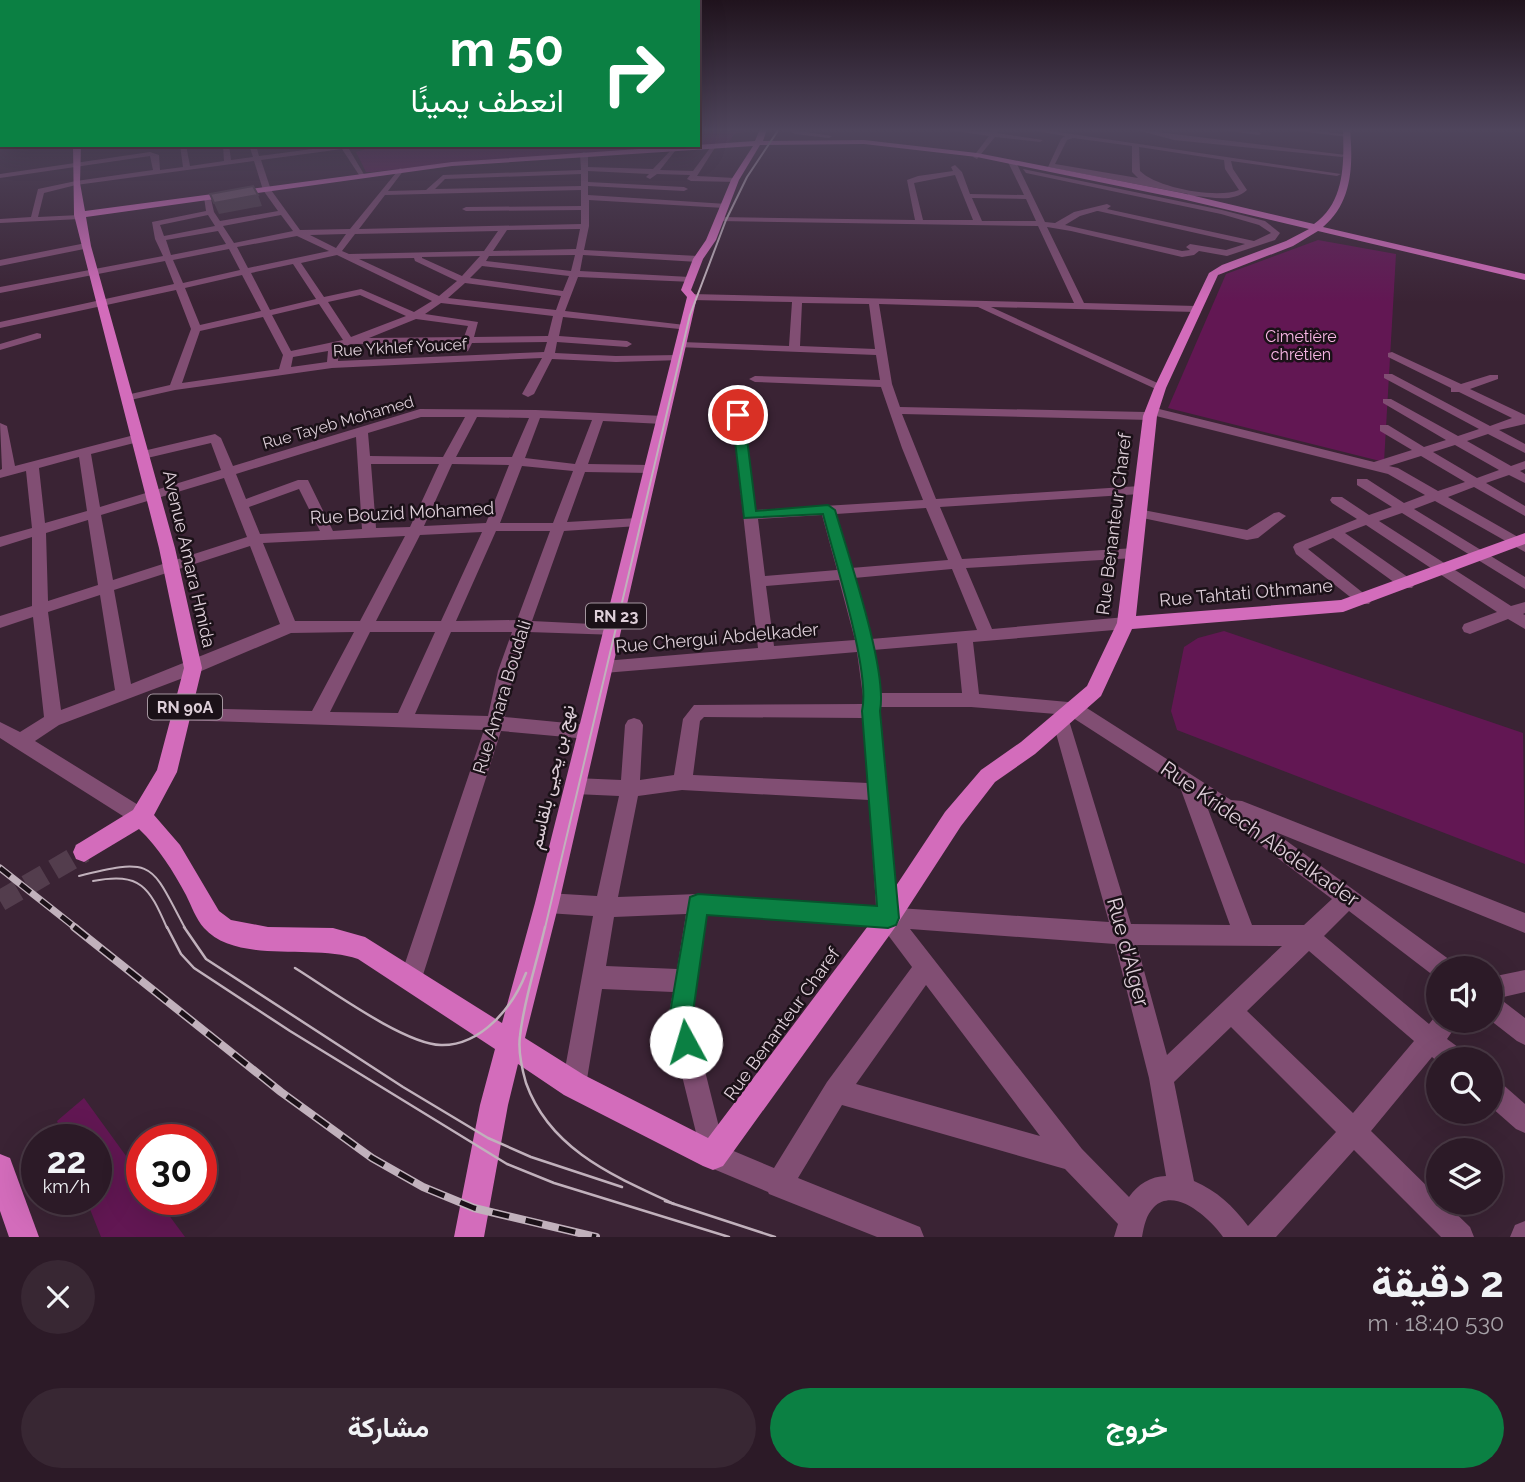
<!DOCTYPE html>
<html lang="ar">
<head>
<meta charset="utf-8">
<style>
	body { margin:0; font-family:Raleway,Vazirmatn,sans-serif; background:#382733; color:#f1f3f6; direction:rtl; height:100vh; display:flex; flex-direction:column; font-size:26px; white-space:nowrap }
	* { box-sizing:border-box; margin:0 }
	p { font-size:23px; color:#a6a1a7 }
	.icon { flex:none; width:38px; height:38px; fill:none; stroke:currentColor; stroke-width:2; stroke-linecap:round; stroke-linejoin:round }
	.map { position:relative; height:1237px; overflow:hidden; direction:ltr }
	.side { display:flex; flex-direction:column; background:#2c1a27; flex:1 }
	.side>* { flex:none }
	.hud { position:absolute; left:0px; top:0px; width:700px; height:147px; box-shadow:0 7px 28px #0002,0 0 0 2px #483844; direction:rtl; background:#0b8043; color:#fff; overflow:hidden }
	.buttons { position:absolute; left:1426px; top:956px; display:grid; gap:14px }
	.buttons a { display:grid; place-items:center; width:77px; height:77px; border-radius:50%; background:#2c1a27; box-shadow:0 7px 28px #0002,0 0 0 2px #483844; font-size:35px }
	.speed { position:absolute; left:21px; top:1124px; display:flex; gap:14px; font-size:35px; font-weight:700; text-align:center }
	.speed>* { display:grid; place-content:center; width:91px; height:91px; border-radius:50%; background:#2c1a27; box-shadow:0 7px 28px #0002,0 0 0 2px #483844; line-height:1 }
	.speed small { font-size:18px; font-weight:400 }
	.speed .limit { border:10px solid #d22; background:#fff; color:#111 }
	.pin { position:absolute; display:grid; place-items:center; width:60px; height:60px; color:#fff; margin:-30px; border:4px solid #fff; border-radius:50%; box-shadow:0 2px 7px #0007 }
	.me { position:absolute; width:77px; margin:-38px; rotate:354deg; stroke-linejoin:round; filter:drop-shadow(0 0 5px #0008) }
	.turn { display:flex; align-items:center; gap:24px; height:147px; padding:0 21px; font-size:32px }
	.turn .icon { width:91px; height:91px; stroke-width:2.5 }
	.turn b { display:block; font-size:49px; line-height:60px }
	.round { display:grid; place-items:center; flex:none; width:74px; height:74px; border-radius:37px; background:#382733 }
	.head { display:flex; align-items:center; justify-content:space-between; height:119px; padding:0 21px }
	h1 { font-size:42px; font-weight:700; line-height:52px }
	.action { display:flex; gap:14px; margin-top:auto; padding:14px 21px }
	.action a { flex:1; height:80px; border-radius:42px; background:#0b8043; color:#fff; font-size:28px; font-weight:700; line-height:80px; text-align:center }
	.action a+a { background:#382733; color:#f1f3f6 }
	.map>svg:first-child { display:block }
	.green { fill:#621753 }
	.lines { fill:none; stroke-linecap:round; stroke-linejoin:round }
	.major-tunnel { stroke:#533d4d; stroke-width:21; stroke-dasharray:21 10; stroke-linecap:butt }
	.minor { fill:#814e73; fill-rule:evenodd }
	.major { fill:#d36cbb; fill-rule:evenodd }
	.tram-far1 { stroke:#c1b1bc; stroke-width:2 }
	.tram { stroke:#c1b1bc; stroke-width:2.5 }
	.rail-far1-casing { stroke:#c1b1bc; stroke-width:7 }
	.rail-casing { stroke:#c1b1bc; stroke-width:8 }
	.rail-far1 { stroke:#1b1118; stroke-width:4.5; stroke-dasharray:13; stroke-linecap:butt }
	.rail { stroke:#1b1118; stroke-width:5; stroke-dasharray:17; stroke-linecap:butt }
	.shaded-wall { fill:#4e3c49 }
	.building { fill:#705668; stroke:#4e3c49; stroke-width:2 }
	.route { fill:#0b8043; stroke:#07532c; stroke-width:2 }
	.labels { text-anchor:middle; stroke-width:5; stroke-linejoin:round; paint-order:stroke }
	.far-park-label { font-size:16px; fill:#f8b7e5; stroke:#1b1118 }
	.far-street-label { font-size:16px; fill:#decfd9; stroke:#1b1118 }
	.shield { fill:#1b1118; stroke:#a4969f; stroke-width:2 }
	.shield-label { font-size:16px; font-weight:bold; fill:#decfd9 }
	.street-label { font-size:18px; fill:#decfd9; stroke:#1b1118 }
	.near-street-label { font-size:21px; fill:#decfd9; stroke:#1b1118 }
</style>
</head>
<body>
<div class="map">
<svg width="1525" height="1237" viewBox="0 0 1525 1237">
	<rect width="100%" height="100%" fill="#3a2334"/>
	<g class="green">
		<path d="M698,129H746L744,132L734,134L728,144L480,160L372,172H366L356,152L372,147L371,145H698Z"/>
		<path d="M1318,240L1396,254L1384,462L1168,408L1226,274Z"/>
		<path d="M1224,631L1523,733L1525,864L1177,730L1171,711L1184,647L1198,638Z"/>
		<path d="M84,1098L142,1178V1199H157L185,1237H101L86,1199H96V1139H64L57,1121Z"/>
	</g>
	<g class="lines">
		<path class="major-tunnel" d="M0,901L84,852"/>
		<g class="minor">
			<rect x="0" y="129" width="2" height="2"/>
			<path d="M786,129L832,136L829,138L795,134Z"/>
			<path d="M942,129L991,132L994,129H1000L997,133L1043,140L1040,142L995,137L977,159L973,157L989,136Z"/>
			<path d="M1024,129H1038L1341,174L1337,176L1231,161L1233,169L1247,190C1233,203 1212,197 1195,196L1190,200L1186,198L1188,194L1048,167L1061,139L1065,136ZM1073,138L1132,146V172L1138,178L1055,164L1067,140ZM1139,147L1224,160L1225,169L1239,190C1217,199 1157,188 1140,171Z"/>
			<path d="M1133,129L1346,155L1342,157L1174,140Z"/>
			<path d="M1214,129H1234L1262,133L1259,135Z"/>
			<path d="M1282,129H1302L1351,135L1348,137Z"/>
			<path d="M0,138H2L0,144Z"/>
			<path d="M713,144L716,146L697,176L735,178L738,182L691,181L687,179L690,175L657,174L650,179L646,177L649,174L588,171V182L684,187L688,189L684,191L588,186V195L727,204L724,208L589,200V226L584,250L698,256L702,259L698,262L583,255L580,271L690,277L695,280L693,282L578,277L565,311L685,325L689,326V330L563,317L559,336L627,341L632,344L627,347L557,342L555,353L616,356L678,355L682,356V360L616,362L552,359L534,394L528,397L522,394L542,358L332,368L175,390L126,401L122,400V396L170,385L191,329L176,290L0,328V322L174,284L165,261L0,293V287L163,256L155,239L152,222L206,211L204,197L211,199L214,212L220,221L278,211L263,190L254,161L76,185L44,193L38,217L80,215L84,217L80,219L0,223V219L31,217L38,189L76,181L153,170L150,156L0,178V174L150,152L159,155L160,170L183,167L180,145H186L190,166L224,161L223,145H229L231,160L253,157L249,145H256L259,156L343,145H363L349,149L365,176L361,178L342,149L261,160L271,190L300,230L350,229L400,168L404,170L388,191L426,190L443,175L581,170L580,154L584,152L588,154V167L653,169L672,149L675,151L660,170L693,171ZM581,174V186L435,189L445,179ZM581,190V206L466,207L462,209L466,211L581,210V224L359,229L385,195ZM208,215L215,226L164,236L160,225ZM281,215L293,231L234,243L223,226ZM580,229L576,249L493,251L507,230ZM218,231L226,244L171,255L166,240ZM498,231L484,251L349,254L342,251L355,234ZM346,234L336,248L310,235ZM297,236L329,251L248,268L237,247ZM229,249L240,270L183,283L173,260ZM337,255L432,301L414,312L361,289L324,297L301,263ZM575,255L571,271L486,261L489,256ZM480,256L462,276L422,258V257ZM414,258L415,261L457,281L439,296L359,259ZM293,264L316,299L270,310L251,273ZM482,266L569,276L563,291L470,278ZM242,275L261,311L200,325L185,288ZM465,283L561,296L556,310L448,298ZM360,295L406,316L351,337L328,302ZM441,303L553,316L548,336L474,337L478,322L425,314ZM319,304L343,340L291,351L272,315ZM263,317L283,355L279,369L182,383L200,331ZM416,319L468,326L464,337L369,338ZM547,342L544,352L338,361L339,349L351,344L461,343L459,349L464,352L468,351L472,343ZM328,351L327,362L291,367L293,357Z"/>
			<path d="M76,145H95L77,149L74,147Z"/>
			<path d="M1012,160L1016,162L1045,222L1055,223L1074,212L1107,204L1111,206L1107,209L1254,241L1271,233L1259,225L1221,214L1026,173L1023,169L1222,210L1265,221L1280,233L1275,240L1227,256L1199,251L1194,255L1182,257L1071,231L1047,227L1084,303L1196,306L1201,309L1196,312L991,307L1164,386L1166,388L1160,391L978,307L879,304L892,384L900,407L1146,412L1147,408L1151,407L1374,462L1412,450L1380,431V425H1388L1424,447L1446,440L1383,403V399H1391L1458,436L1479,429L1384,378V374H1392L1490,426L1512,418L1459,392H1451V388L1388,357V353L1392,352L1461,384L1490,375H1498V379L1470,389L1525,415V424L1499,430L1525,444V453L1488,434L1467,441L1511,466L1525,461V469L1520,471L1525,474V483L1509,475L1486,483L1525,506V516L1474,487L1448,497L1525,541V552L1435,501L1414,509L1525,577V589L1402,513L1379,521L1511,606L1525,602V613L1523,614L1525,615V629L1508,619L1470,634L1464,632L1462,628L1464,624L1497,612L1366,525L1345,533L1412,580L1415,584L1412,588H1402L1333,538L1308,549L1372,600L1369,604H1359L1296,554L1293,547L1295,544L1357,519L1332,503L1330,500L1332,497H1342L1369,515L1392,507L1357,485V479H1367L1404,503L1425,495L1388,474L1156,416L1150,420L902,414L936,499L1140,486L1147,490L1140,494L940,507L962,559L1135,548L1142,553L1135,558L966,568L992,629L1126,617L1134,623L1126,629L973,642L979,694L1079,703L1231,800L1242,801L1525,913V933L1273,831L1450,960L1453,968H1438V978L1434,976L1349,911L1324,936L1429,1024L1438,1013V1020H1460L1447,1039L1462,1050L1465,1059H1438V1062L1432,1057L1371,1131L1438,1197V1202H1444L1470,1227L1474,1237H1441L1354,1150L1276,1237H1223C1211,1220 1176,1186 1154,1207C1146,1215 1144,1226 1142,1237H1114L1118,1224L1065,1169L842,1105L798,1178L920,1227L924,1237H877L769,1194L768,1192L704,1165L668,1019L673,992L602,989L586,1085L583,1094L574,1097L565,1094L562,1085L593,916L547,913L540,910L536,903L540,896L547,893L597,896L619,796L575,794L568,792L566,786L568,780L575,778L621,780L625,725L628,720L634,718L640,720L643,725L640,780L674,775L683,719L694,705L864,704L857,652L604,673L598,671L596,667L598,663L604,661L758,648L732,415L738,411L744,415L756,510L923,500L902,448L881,387L755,382L749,379L755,376L880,380L876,355L677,347V343L681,342L789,346L792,302L692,300L687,297L692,294L1074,303L1038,226L719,221L715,219L719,217L915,220L907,180L918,176L953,171L951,167L955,165L962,172L970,194L1024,195L1008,162ZM955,175L973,220H923L914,183ZM972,198L1026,199L1036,221H982ZM1097,211H1098L1245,244L1226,250L1190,244L1186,247L1190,250L1182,251L1065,225L1080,216ZM802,303L869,304L875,349L800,346ZM1455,445L1499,470L1477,478L1433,452ZM1421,456L1465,482L1438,491L1398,468L1389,466ZM926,508L948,560L851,568L836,514ZM822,515L837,570L765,576L758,519ZM952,569L977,630L871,639L854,578ZM839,580L855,640L774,646L766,586ZM957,643L962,693H881L873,650ZM880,707H971L1056,714L1052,719L1109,922L898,908ZM1067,714L1180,787L1230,925L1131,924ZM704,717L863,718L868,783L693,775L700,721ZM682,790L869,800L876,906L698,894L618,897L638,796ZM1206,804L1332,899L1304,925H1252ZM686,914L677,969L606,966L614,917ZM707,915L882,927L912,967L827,1082L774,1168L724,1147L692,1019ZM910,929L1115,944L1149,1078L1166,1176C1151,1176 1137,1185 1129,1197L1082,1149ZM1137,945L1282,946L1167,1055ZM1309,951L1414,1041L1353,1113L1247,1011ZM926,985L1040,1136L856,1084ZM1231,1027L1336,1132L1248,1226C1233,1206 1217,1191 1194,1181L1174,1082Z"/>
			<path d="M86,243L89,244V248L0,266V260Z"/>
			<path d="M37,333L41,334V338L0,350V344Z"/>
			<path d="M420,409L536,410L663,416L669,420L663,424L603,421L588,464L651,465L657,469L651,473L585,472L567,522L638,518L645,522L638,526L564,531L532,621L612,625L620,631L618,635L528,632L514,671L505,717L588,725L594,727L597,732L594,737L588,739L501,731L422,978L419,986L411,989L403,986L400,978L484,730L177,720L174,715L177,710L183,708L312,711L354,632L291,633L199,672L59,725L35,741L148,811L151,817L148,823L141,826L134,823L14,747L0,738V722L20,732L44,717L33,617L0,628V616L32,606V537L0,547V537L32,528L26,471L0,478V470L2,469L0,423L7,426L15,466L138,434L142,435V441L91,454L100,507L221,470L211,443L143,459L139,458V452L215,434L221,438L233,466ZM421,417H465L443,457L370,456L368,433ZM477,417L529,418L512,457H456ZM540,418L592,420L575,464L525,458ZM356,437L362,529L333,531L308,480H298L246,499L236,474ZM79,457L87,511L45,523L39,468ZM371,464H439L410,527L376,528ZM452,464L509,465L486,523L424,526ZM522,466L573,471L553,523H500ZM224,478L247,537L113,580L101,515ZM299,489L320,531L260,534L249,507ZM88,520L98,585L48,601L46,533ZM496,531H550L517,620L456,621ZM482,532L441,621H376L420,535ZM405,536L360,621H295L263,543ZM250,546L280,624L131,684L114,590ZM100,595L115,690L61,710L48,612ZM370,632H435L398,713L330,712ZM451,632H512L498,671L488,716L415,714Z"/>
			<path d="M1138,509L1247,530L1274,513L1279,512L1286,516L1258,538L1247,540L1133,516L1131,513Z"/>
			<path d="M1525,970V992L1499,998L1525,1018V1045L1517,1041L1490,1020L1491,977Z"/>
			<path d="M1491,1079L1500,1082L1525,1104V1133L1516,1129L1491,1107Z"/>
			<path d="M1525,1221V1237H1510L1515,1225Z"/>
		</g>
		<g class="major">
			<path d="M760,129H767L763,141L864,140L977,153L1182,193L1314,224C1345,202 1344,163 1343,129H1350C1353,164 1353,202 1323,227L1525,274V280L1318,231L1293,246L1218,275L1166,388L1157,416L1136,616L1341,600L1525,533V544L1343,612L1132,629L1101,696L1035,754L995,782L961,826L896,926L723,1166L713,1170L703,1166L564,1095L518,1064L508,1105L484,1237H454L480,1105L495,1049L358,959C314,943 237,965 204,928C196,919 191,905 186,895C173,871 159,848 139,829L84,862L76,859L73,852L76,845L133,810L157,770L184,668L159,548L74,215L73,145H81L80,183L85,211L452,162L755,141ZM864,144L977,157L1182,199L1309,229L1286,241L1222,265L1209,273L1154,388L1143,416L1117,623L1087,686L1021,742L981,770L945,812L880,910L708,1138L584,1075L525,1038L559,903L697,297L691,290L703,259L716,240L739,180L760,145ZM753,146L731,180L706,240L693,259L681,290L687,297L535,903L502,1023L365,937L333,928L268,927L231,920L219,911L180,845L154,815L177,772L202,668L175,548L91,246L86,217L452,166Z"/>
			<path d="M0,1154L10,1158L39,1237H9L0,1211Z"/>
		</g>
		<g class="tram-far1">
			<path d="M79,876C156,856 151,865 185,928"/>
			<path d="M93,881C141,872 149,887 167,928"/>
			<path d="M545,928L690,315L726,220L747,177L779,129"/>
		</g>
		<g class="tram">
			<path d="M167,927L181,954L194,968L290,1031L507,1164L554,1183L729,1237"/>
			<path d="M184,927L206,959L403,1087L488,1138L531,1157L622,1187"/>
			<path d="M545,927C537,962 524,999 520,1036C518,1050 522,1069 526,1083C550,1150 614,1176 674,1204"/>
			<path d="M295,968C329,989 404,1044 441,1045C481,1046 513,1007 526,973"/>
			<path d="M665,1201L775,1237"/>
		</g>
		<g class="rail-far1-casing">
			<path id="rail-far1" d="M0,868L76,928"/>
		</g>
		<g class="rail-casing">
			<path id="rail" d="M74,927L281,1092L372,1158L423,1187L474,1208L596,1237"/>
		</g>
		<use href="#rail-far1" class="rail-far1"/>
		<use href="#rail" class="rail"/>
	</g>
	<path class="shaded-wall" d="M258,195L262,206L219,214L214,203Z"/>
	<path class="building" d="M253,186L258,195L214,203L210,194Z"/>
	<linearGradient id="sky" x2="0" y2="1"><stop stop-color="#20131d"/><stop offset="0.43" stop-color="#4f455c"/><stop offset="1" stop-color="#4f455c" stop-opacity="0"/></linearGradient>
	<rect width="1525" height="302" fill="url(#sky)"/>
	<path class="route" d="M738,411L744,415L756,511L828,505L835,510C848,554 888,671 880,711L899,918L896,925L888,928L707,915L692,1019L698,1042L694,1050L686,1054L677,1050L669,1019L690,897L698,894L877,906L862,711C871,672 834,558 823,514L744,518L732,415Z"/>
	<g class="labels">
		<g class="far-park-label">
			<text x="1301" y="342">Cimetière<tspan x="1301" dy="18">chrétien</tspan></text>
		</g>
		<g class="far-street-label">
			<text transform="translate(400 347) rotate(-3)" y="6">Rue Ykhlef Youcef</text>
			<text transform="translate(338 422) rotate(-16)" y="6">Rue Tayeb Mohamed</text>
		</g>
		<g class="shield">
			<rect x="586" y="603.5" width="60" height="25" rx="5"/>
			<rect x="148" y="694.5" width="74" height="25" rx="5"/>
		</g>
		<g class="shield-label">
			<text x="616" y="622">RN 23</text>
			<text x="185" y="713">RN 90A</text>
		</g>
		<g class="street-label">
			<text transform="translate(402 513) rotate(-3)" y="6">Rue Bouzid Mohamed</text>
			<text transform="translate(1114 524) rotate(-83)" y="6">Rue Benanteur Charef</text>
			<text transform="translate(189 559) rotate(77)" y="6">Avenue Amara Hmida</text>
			<text transform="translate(1246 593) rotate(-5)" y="6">Rue Tahtati Othmane</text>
			<text transform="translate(717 638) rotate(-5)" y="6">Rue Chergui Abdelkader</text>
			<text transform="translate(502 697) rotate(-73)" y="6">Rue Amara Boudali</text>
			<text transform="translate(552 777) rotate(-77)" y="6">نهج بن يحيى بلقاسم</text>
			<text transform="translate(782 1024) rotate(-54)" y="6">Rue Benanteur Charef</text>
		</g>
		<g class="near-street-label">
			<text transform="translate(1260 834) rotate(35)" y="7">Rue Kridech Abdelkader</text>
			<text transform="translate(1128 952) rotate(75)" y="7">Rue d'Alger</text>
		</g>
	</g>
</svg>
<div class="buttons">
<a><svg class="icon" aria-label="sound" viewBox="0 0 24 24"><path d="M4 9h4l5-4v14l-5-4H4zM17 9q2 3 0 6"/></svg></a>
<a><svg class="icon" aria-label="search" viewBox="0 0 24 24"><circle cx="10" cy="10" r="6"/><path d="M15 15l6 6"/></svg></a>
<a><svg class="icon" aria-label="layers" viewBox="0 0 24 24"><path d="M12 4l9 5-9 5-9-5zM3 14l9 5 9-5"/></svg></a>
</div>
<div class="speed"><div>22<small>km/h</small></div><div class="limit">30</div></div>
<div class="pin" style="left:738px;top:415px;background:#d93025"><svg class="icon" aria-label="arrive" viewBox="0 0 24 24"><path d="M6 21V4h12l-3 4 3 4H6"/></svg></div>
<svg class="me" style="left:686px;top:1042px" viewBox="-20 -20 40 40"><circle r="19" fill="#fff"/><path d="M0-13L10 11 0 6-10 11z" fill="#0b8043"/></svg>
<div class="hud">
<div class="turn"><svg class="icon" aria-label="right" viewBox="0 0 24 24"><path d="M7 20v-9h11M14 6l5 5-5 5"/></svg><div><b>50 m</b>انعطف يمينًا</div></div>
</div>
</div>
<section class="side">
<div class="head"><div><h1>2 دقيقة</h1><p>530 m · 18:40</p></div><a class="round"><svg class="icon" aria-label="close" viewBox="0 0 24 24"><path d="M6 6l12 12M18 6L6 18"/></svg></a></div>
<div class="action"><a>خروج</a><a>مشاركة</a></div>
</section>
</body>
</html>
